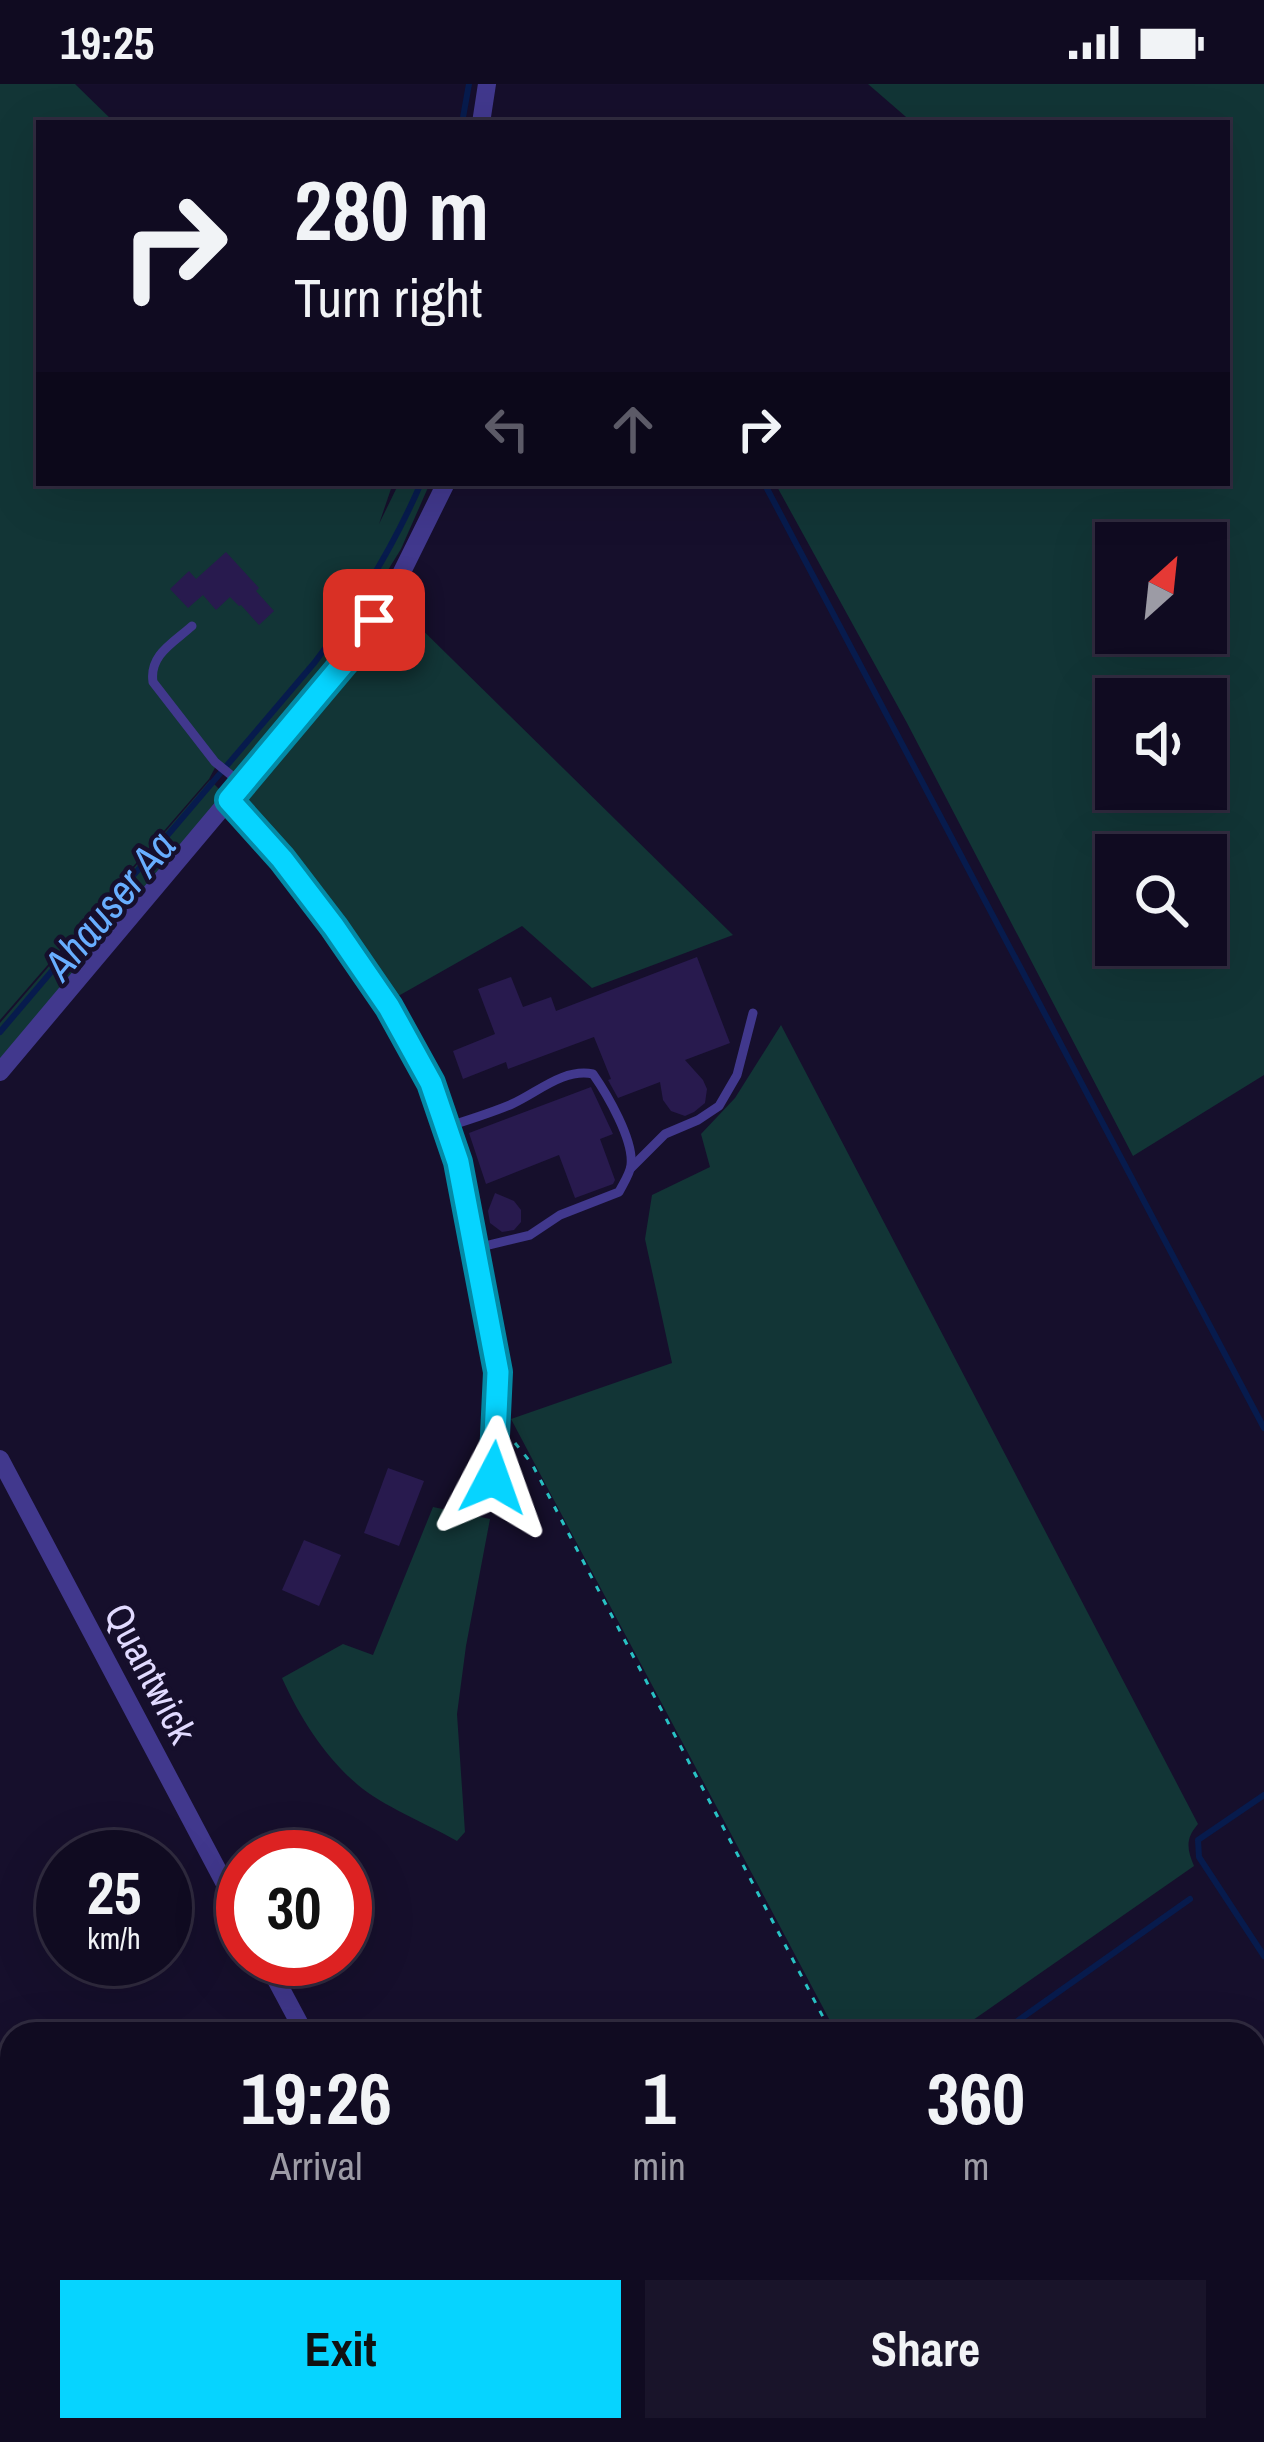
<!DOCTYPE html>
<html lang="en">
<head>
<meta charset="utf-8">
<style>
	body { margin:0; font-family:"Archivo Narrow",sans-serif; background:#19142a; color:#f1f3f6; height:100vh; display:flex; flex-direction:column; font-size:45px; white-space:nowrap }
	* { box-sizing:border-box; margin:0 }
	p { font-size:39px; color:#9c9ba5 }
	.icon { flex:none; width:66px; height:66px; fill:none; stroke:currentColor; stroke-width:2; stroke-linecap:round; stroke-linejoin:round }
	.map { position:relative; flex:1; overflow:hidden }
	.drawer { position:absolute; left:0px; top:1938px; width:1266px; height:420px; display:flex; flex-direction:column; background:#100b21; border-radius:36px 36px 0 0; box-shadow:0 12px 48px #0002,0 0 0 3px #302b3f }
	.drawer>* { flex:none }
	.top-card { position:absolute; left:36px; top:36px; width:1194px; height:366px; border-radius:0px; box-shadow:0 12px 48px #0002,0 0 0 3px #302b3f; background:#100b21; color:#f1f3f6; overflow:hidden }
	.needle { width:78px; rotate:27deg }
	.tools { position:absolute; left:1095px; top:438px; display:grid; gap:24px }
	.tools a { display:grid; place-items:center; width:132px; height:132px; border-radius:0px; background:#100b21; box-shadow:0 12px 48px #0002,0 0 0 3px #302b3f; font-size:60px }
	.speed { position:absolute; left:36px; top:1746px; display:flex; gap:24px; font-size:60px; font-weight:700; text-align:center }
	.speed>* { display:grid; place-content:center; width:156px; height:156px; border-radius:50%; background:#100b21; box-shadow:0 12px 48px #0002,0 0 0 3px #302b3f; line-height:1 }
	.speed small { font-size:30px; font-weight:400 }
	.speed .limit { border:18px solid #d22; background:#fff; color:#111 }
	.pin { position:absolute; display:grid; place-items:center; width:102px; height:102px; color:#fff; margin:-51px; border-radius:24px; box-shadow:0 6px 18px #0006 }
	.me { position:absolute; width:132px; margin:-66px; rotate:4deg; stroke-linejoin:round; filter:drop-shadow(0 0 9px #0008) }
	.turn { display:flex; align-items:center; gap:42px; height:252px; padding:0 60px; font-size:54px }
	.turn .icon { width:156px; height:156px; stroke-width:2.5 }
	.turn b { display:block; font-size:84px; line-height:102px }
	.lanes { display:flex; align-items:center; height:114px; padding:0 60px; background:#0003; justify-content:center; gap:60px; direction:ltr }
	.lanes .off { opacity:.35 }
	.eta { display:flex; justify-content:space-evenly; align-items:center; height:204px; text-align:center }
	.eta b { font-size:72px; font-weight:800; line-height:84px }
	.primary-button { display:flex; gap:24px; margin-top:auto; padding:24px 60px }
	.primary-button a { flex:1; height:138px; border-radius:0px; background:#06d4ff; color:#111; font-size:48px; font-weight:800; line-height:138px; text-align:center }
	.primary-button a+a { background:#19142a; color:#f1f3f6 }
	.status { display:flex; justify-content:space-between; align-items:center; height:84px; padding:0 60px; background:#100b21; direction:ltr }
	.status svg { height:33px; fill:currentColor }
	.map>svg:first-child { display:block }
	.green { fill:#123536; fill-rule:evenodd }
	.lines { fill:none; stroke-linecap:round; stroke-linejoin:round }
	.stream { stroke:#071b4d; stroke-width:6 }
	.building { fill:#281a4e }
	.path { stroke:#28c2c4; stroke-width:3; stroke-dasharray:6 9; stroke-linecap:butt }
	.service { stroke:#41388d; stroke-width:9 }
	.minor { stroke:#41388d; stroke-width:18 }
	.route-casing { stroke:#048aa6; stroke-width:30 }
	.route { stroke:#06d4ff; stroke-width:21 }
	.labels { text-anchor:middle; stroke-width:9; stroke-linejoin:round; paint-order:stroke }
	.street-label { font-size:39px; fill:#e1daff; stroke:#160f2c }
	.water-label { font-size:42px; font-style:italic; fill:#68aeff; stroke:#160f2c }
</style>
</head>
<body>
<div class="status"><b>19:25</b><svg viewBox="0 0 49 12"><path d="M0 12V9h3v3zM5 12V6h3v6zM10 12V3h3v9zM15 12V0h3v12zM26 1h20v11H26zM47 4h2v5h-2z"/></svg></div>
<div class="map">
<svg width="1264" height="2358" viewBox="0 0 1264 2358">
	<rect width="100%" height="100%" fill="#160f2c"/>
	<g class="green">
		<path d="M0,0H75L115,39H39V399H393L379,440L399,399H430L401,465L343,559L231,693L217,680L209,695L0,936Z"/>
		<path d="M868,0H1264V991L1133,1072L907,639L775,399H1227V39H913ZM1116,459H1206V549H1116ZM1116,615H1206V705H1116ZM1116,771H1206V861H1116Z"/>
		<path d="M397,521L733,851L592,904L522,842L393,915L345,836L244,717L317,628Z"/>
		<path d="M210,696L226,712L0,982V939Z"/>
		<path d="M781,941L1198,1740C1185,1755 1187,1765 1194,1782L953,1950H837L511,1335L672,1279L645,1155L652,1111L710,1083L701,1050L735,1014Z"/>
		<path d="M433,1423L490,1435L466,1562L457,1630L465,1748L457,1757C429,1741 381,1721 358,1701C325,1673 300,1634 282,1594L343,1560L373,1571Z"/>
	</g>
	<g class="lines">
		<g class="stream">
			<path d="M462,39L469,0"/>
			<path d="M764,399L1264,1344"/>
			<path d="M0,948L315,578C358,521 393,464 421,399"/>
			<path d="M1264,1711L1198,1756L1199,1773L1264,1872"/>
			<path d="M999,1950L1190,1815"/>
			<path d="M428,2358L444,2346"/>
		</g>
	</g>
	<g class="building">
		<path d="M226,468L259,504L256,507L274,527L259,541L241,521L239,522L230,513L216,526L203,511L188,524L170,505L189,487L196,495Z"/>
		<path d="M697,873L730,959L685,976L703,996L707,1005L705,1019L694,1028L685,1032L671,1027L663,1016L660,998L618,1014L608,996L611,995L594,953L508,985L506,978L463,995L453,967L495,950L478,905L511,893L523,923L551,913L556,927Z"/>
		<path d="M591,1003L613,1050L600,1055L615,1096L613,1100L575,1114L559,1071L486,1100L469,1049Z"/>
		<path d="M495,1109L514,1117L521,1126V1138L514,1146L502,1148L490,1139L488,1127Z"/>
		<path d="M388,1384L424,1397L399,1462L364,1449Z"/>
		<path d="M304,1456L341,1471L319,1522L282,1506Z"/>
	</g>
	<g class="lines">
		<g class="path">
			<path d="M515,1359L532,1380L832,1950"/>
			<path d="M978,2346L982,2358"/>
		</g>
		<g class="service">
			<path d="M192,542C173,559 149,571 153,598L215,678L242,700"/>
			<path d="M446,1043C468,1036 491,1029 512,1020C537,1009 563,984 593,990C607,1010 634,1056 631,1081C630,1090 623,1100 619,1108L560,1131L530,1151L476,1164"/>
			<path d="M631,1084L665,1050L698,1036L719,1022L737,991L753,929"/>
		</g>
		<g class="minor">
			<path d="M481,39L487,0"/>
			<path d="M229,715L282,775L334,843L389,923L431,999L458,1078L498,1288L493,1395"/>
			<path d="M0,988L349,573L399,494L446,399"/>
			<path d="M0,1375L243,1834"/>
			<path d="M265,1875L305,1950"/>
			<path d="M0,2146L12,2153"/>
			<path d="M385,2358L387,2346"/>
		</g>
	</g>
	<g class="lines">
		<g class="route-casing">
			<path id="route" d="M374,536L349,573L229,716L282,775L334,843L389,923L431,999L458,1078L498,1288L493,1394"/>
		</g>
		<use href="#route" class="route"/>
	</g>
	<g class="labels">
		<g class="street-label">
			<text transform="translate(151 1589) rotate(62)" y="14">Quantwick</text>
		</g>
		<g class="water-label">
			<text transform="translate(109 821) rotate(-50)" y="15">Ahauser Aa</text>
		</g>
	</g>
</svg>
<div class="tools">
<a><svg class="needle" viewBox="-14 -14 28 28"><path d="M0-13l5 13h-10z" fill="#e53935"/><path d="M0 13l5-13h-10z" fill="#9c9ba5"/></svg></a>
<a><svg class="icon" aria-label="sound" viewBox="0 0 24 24"><path d="M4 9h4l5-4v14l-5-4H4zM17 9q2 3 0 6"/></svg></a>
<a><svg class="icon" aria-label="search" viewBox="0 0 24 24"><circle cx="10" cy="10" r="6"/><path d="M15 15l6 6"/></svg></a>
</div>
<div class="speed"><div>25<small>km/h</small></div><div class="limit">30</div></div>
<div class="pin" style="left:374px;top:536px;background:#d93025"><svg class="icon" aria-label="arrive" viewBox="0 0 24 24"><path d="M6 21V4h12l-3 4 3 4H6"/></svg></div>
<svg class="me" style="left:493px;top:1394px" viewBox="-20 -20 40 40"><path d="M0-17L14 15 0 8-14 15z" fill="#06d4ff" stroke="#fff" stroke-width="4"/></svg>
<div class="top-card">
<div class="turn"><svg class="icon" aria-label="right" viewBox="0 0 24 24"><path d="M7 20v-9h11M14 6l5 5-5 5"/></svg><div><b>280 m</b>Turn right</div></div>
<div class="lanes"><svg class="icon off" aria-label="left" viewBox="0 0 24 24"><path d="M17 20v-9H6M10 6l-5 5 5 5"/></svg><svg class="icon off" aria-label="ahead" viewBox="0 0 24 24"><path d="M12 20V5M6 11l6-6 6 6"/></svg><svg class="icon" aria-label="right" viewBox="0 0 24 24"><path d="M7 20v-9h11M14 6l5 5-5 5"/></svg></div>
</div>
<section class="drawer">
<div class="eta">
<div><b>19:26</b><p>Arrival</p></div>
<div><b>1</b><p>min</p></div>
<div><b>360</b><p>m</p></div>
</div>
<div class="primary-button"><a>Exit</a><a>Share</a></div>
</section>
</div>
</body>
</html>
